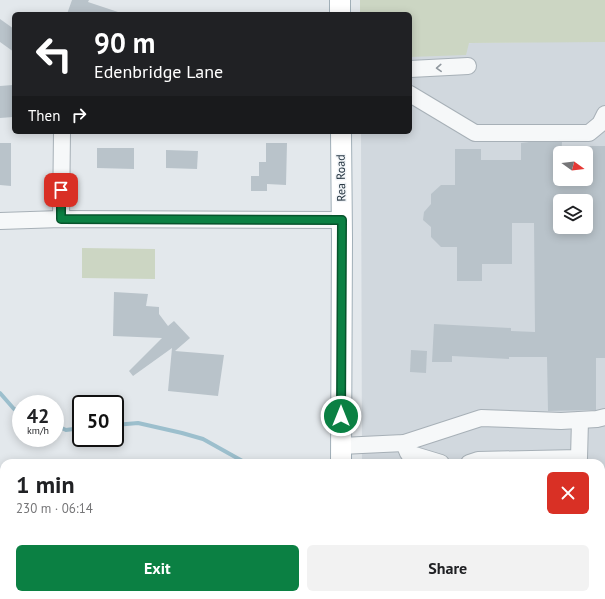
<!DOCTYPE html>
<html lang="en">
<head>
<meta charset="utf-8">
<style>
	body { margin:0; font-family:"PT Sans",sans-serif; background:#f2f2f2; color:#202124; height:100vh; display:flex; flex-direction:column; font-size:15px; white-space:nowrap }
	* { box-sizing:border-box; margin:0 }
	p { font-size:13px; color:#757577 }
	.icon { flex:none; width:22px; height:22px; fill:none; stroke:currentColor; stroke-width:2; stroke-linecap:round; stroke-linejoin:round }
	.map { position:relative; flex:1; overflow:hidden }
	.sheet { position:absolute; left:0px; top:459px; width:605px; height:140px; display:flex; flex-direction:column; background:#fff; border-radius:12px 12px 0 0; box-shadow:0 2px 10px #0003 }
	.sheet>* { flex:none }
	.top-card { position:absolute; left:12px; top:12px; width:400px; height:122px; border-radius:6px; box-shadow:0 2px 10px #0003; background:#202124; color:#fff; overflow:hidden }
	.needle { width:26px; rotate:105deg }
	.tools { position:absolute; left:553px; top:146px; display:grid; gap:8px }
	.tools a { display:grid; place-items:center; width:40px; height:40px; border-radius:6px; background:#fff; box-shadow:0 2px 10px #0003; font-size:20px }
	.speed { position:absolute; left:12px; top:395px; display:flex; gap:8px; font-size:20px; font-weight:700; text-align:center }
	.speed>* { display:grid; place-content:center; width:52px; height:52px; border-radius:50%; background:#fff; box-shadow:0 2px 10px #0003; line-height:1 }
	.speed small { font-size:10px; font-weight:400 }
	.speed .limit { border:2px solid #111; border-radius:6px; background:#fff; color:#111 }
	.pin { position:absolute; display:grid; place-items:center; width:34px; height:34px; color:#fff; margin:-17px; border-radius:8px; box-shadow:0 2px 6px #0006 }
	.me { position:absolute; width:44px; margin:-22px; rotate:0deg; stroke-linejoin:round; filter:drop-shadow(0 0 3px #0008) }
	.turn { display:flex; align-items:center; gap:14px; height:84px; padding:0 16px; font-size:18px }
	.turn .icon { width:52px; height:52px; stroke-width:2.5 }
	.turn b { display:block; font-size:28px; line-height:34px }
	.then { display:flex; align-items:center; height:38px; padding:0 16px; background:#0003; gap:8px; font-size:15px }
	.round { display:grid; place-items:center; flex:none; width:42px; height:42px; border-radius:6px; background:#f2f2f2 }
	.overview { display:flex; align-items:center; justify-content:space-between; height:68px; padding:0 16px }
	h1 { font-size:24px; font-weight:700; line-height:30px }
	.cta { display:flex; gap:8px; margin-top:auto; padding:8px 16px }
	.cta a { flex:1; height:46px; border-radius:6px; background:#0b8043; color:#fff; font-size:16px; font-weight:700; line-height:46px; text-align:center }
	.cta a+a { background:#f2f2f2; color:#202124 }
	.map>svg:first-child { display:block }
	.built { fill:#d1d8de; fill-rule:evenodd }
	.green { fill:#ccd6c3 }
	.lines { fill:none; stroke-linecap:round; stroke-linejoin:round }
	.stream { stroke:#9cbfcd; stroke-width:4 }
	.building { fill:#b9c3ca; fill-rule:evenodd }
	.minor-casing { stroke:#a7b0b7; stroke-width:18 }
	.major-casing { stroke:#a1afb8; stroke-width:22 }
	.minor { stroke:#f6f8f9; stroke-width:16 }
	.major { stroke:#fff; stroke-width:20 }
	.oneway { stroke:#90989f }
	.route-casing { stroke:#07532c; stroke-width:10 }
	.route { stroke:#0b8043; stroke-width:7 }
	.labels { text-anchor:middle; stroke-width:3; stroke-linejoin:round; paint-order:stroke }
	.street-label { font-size:12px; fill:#293945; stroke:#f3f6f9 }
</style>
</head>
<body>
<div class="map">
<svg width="605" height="599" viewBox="0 0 605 599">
	<rect width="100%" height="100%" fill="#e3e8ec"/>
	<path class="built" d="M605,41V555H601V463H362L361,132H410V46L473,43ZM560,153H586V179H560ZM560,201H586V227H560Z"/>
	<g class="green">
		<path d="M360,0H605V42L469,43L466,55L410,57V14H360Z"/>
		<path d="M82,248L155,249V279L82,278Z"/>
	</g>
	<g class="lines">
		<g class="stream">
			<path d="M0,393L14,409L21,411"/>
			<path d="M55,425L66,430L81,428"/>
			<path d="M115,425L138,423L182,433L203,439L246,463"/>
		</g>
	</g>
	<g class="building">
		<path d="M72,0H89L88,2L118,12L117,14H67Z"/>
		<path d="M0,19L14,29V52L0,42Z"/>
		<path d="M13,85V117L0,118V86Z"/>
		<path d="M529,142H562L560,179H586V146H605V358H596V410L548,411L547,357H509V359L452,356V362H432L434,324L511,328V331L535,332L534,223H512V264H482V281H457V247H441L431,237V227L423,220L424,212L431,204V194L441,185H455V149H481V160H521V143ZM560,201H586V227H560Z"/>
		<path d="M0,143H11V186L0,185Z"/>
		<path d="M266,143H287L286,185L267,184V191H251V176H259V162H266Z"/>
		<path d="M97,148H134V169L97,168Z"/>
		<path d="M166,150L198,151L197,169L166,168Z"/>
		<path d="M114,292L148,294L146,306L159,307V314L168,326L174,321L190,338L175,351L224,355L218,396L168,391L172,348L133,376L129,371L162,338L113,336Z"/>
		<path d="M411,350L427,351L426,373L410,372Z"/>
	</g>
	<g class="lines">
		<g class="minor-casing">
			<g id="minor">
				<path d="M410,69L468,66"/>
				<path d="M410,94L475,133H589L600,124L605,114"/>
				<path d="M61,219L62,132"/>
				<path d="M0,221L61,219L342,220"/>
				<path d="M404,443L408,453L441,463"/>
				<path d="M341,446L404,443L481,418L561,421L597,419L605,417"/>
				<path d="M469,463L478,460L579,458L580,420"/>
				<path d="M601,518H605"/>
			</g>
		</g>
		<g class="major-casing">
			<g id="major">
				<path d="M340,14V0"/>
				<path d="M341,463L342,239L341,132"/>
				<path d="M340,599V595"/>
			</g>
		</g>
		<use href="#minor" class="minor"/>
		<use href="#major" class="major"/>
	</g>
	<defs><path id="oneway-chevron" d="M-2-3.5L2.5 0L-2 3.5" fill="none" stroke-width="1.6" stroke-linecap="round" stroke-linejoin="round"/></defs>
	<use class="oneway" href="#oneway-chevron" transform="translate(439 68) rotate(177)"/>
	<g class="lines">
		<g class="route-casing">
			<path id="route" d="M61,190V219L342,220L341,416"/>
		</g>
		<use href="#route" class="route"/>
	</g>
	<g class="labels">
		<g class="street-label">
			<text transform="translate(341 178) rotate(-91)" y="4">Rea Road</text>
		</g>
	</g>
</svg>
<div class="tools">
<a><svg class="needle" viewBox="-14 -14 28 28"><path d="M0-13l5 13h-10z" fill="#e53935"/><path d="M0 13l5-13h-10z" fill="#757577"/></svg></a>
<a><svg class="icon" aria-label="layers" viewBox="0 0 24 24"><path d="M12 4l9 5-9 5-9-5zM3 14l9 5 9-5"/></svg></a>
</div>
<div class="speed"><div>42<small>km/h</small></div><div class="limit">50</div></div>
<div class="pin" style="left:61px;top:190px;background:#d93025"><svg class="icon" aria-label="arrive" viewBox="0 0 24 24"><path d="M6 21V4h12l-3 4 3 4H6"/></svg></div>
<svg class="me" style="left:341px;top:416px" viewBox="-20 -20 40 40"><circle r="17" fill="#0b8043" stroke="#fff" stroke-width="3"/><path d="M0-11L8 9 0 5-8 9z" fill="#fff"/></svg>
<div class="top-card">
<div class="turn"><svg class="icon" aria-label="left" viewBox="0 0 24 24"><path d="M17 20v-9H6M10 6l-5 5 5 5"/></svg><div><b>90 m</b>Edenbridge Lane</div></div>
<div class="then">Then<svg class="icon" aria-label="right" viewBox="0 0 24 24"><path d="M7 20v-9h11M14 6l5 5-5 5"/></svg></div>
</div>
<section class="sheet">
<div class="overview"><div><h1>1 min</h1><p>230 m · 06:14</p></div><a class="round" style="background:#d93025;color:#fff"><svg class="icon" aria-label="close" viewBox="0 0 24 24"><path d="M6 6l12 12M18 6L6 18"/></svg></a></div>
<div class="cta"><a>Exit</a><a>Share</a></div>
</section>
</div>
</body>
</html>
